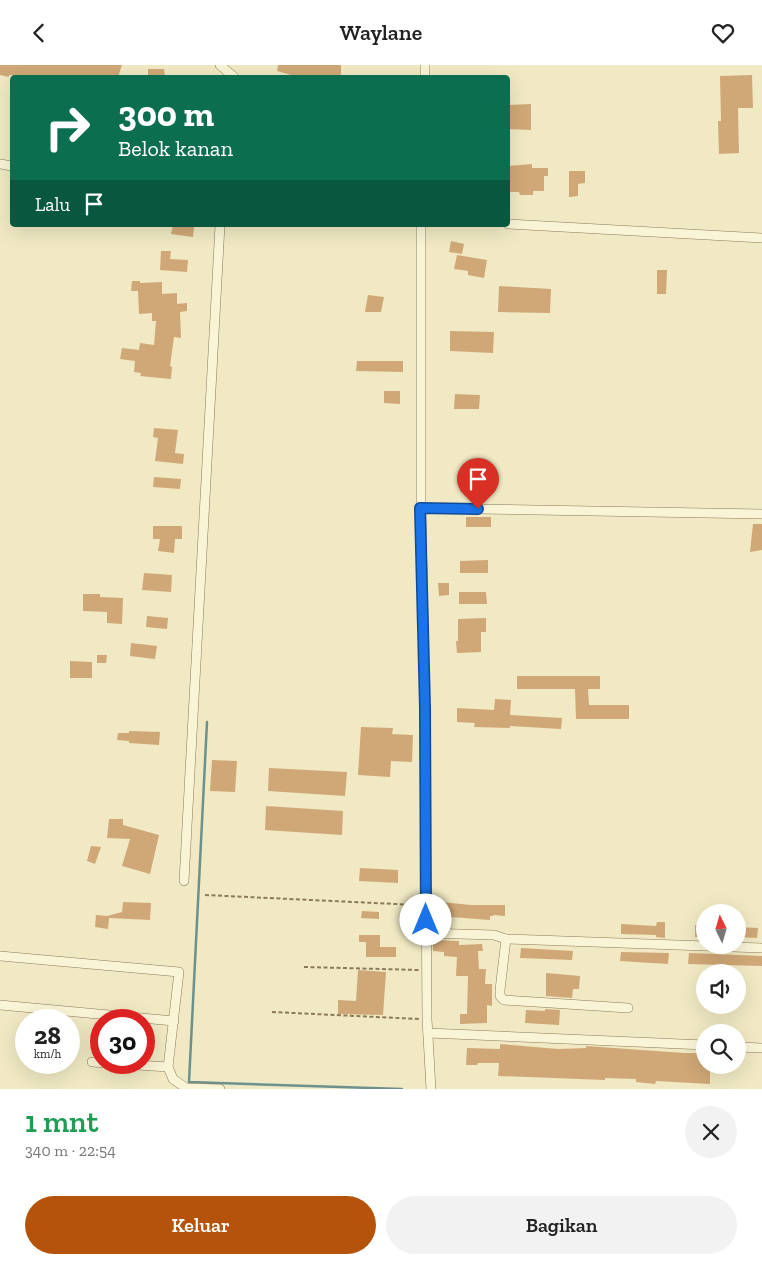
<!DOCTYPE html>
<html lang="id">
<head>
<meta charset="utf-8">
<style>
	body { margin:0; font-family:"Zilla Slab",serif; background:#f2f2f2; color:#222; height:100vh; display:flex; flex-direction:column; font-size:19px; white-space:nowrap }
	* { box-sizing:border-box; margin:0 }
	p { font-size:16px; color:#767676 }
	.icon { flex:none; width:28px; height:28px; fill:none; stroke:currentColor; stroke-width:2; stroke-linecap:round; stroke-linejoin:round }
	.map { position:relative; height:1024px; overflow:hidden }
	.panel { display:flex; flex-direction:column; background:#fff; flex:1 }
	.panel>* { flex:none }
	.hud { position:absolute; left:10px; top:10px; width:500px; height:152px; border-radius:5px; box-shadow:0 5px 20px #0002; background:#0b6e4f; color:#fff; overflow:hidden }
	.needle { width:32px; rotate:355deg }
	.tools { position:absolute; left:696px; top:839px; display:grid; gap:10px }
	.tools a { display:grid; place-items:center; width:50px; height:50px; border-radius:50%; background:#fff; box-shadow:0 5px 20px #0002; font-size:25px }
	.speed { position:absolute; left:15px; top:944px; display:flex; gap:10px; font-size:25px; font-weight:700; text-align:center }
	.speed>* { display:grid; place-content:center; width:65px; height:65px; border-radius:50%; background:#fff; box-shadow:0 5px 20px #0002; line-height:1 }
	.speed small { font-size:12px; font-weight:400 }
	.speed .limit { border:8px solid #d22; background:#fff; color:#111 }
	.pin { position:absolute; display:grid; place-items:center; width:42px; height:42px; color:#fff; margin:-51px -21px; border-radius:50% 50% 50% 0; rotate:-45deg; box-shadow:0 0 5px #0007 }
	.pin .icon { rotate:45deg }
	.me { position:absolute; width:55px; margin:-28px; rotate:0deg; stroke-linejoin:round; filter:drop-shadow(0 0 4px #0008) }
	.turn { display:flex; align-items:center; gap:18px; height:105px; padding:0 25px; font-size:22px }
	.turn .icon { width:65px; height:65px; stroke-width:2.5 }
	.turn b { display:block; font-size:35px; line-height:42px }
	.then { display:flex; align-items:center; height:48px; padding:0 25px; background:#0003; gap:10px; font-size:19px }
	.round { display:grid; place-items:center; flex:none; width:52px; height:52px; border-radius:26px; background:#f2f2f2 }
	.headline { display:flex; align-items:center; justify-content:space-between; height:85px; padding:0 25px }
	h1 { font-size:30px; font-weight:600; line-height:38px; color:#1e9e55 }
	.action { display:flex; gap:10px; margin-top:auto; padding:10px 25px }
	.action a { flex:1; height:58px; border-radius:30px; background:#b45309; color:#fff; font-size:20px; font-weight:600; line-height:58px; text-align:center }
	.action a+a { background:#f2f2f2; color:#222 }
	header { display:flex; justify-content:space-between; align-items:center; height:65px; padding:0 25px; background:#fff; font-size:22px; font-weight:600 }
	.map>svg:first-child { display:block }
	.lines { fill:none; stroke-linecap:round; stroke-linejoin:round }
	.stream { stroke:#6c918d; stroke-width:2.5 }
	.building { fill:#d0a877 }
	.minor-casing { stroke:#8b7a59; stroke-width:10 }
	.path { stroke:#8b7a59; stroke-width:2; stroke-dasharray:4 2.5; stroke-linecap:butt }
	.minor { stroke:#faf4d7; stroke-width:9 }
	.route-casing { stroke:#114b97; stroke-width:12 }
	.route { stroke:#1a73e8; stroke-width:9 }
</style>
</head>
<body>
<header><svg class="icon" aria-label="back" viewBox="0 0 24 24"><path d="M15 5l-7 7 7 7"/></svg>Waylane<svg class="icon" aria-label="heart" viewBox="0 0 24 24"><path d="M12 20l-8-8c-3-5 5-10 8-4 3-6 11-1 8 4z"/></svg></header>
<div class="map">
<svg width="762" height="1024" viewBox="0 0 762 1024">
	<rect width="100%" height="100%" fill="#f0e9c3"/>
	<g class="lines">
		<path class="stream" d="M207,657L189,1017L402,1024"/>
	</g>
	<g class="building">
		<path d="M0,0H122L118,12H32L23,11L22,12L9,10V12L0,10Z"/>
		<path d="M278,0H341V12H298L277,6Z"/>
		<path d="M148,4H164L165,12H148Z"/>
		<path d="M752,10L753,43H738L739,88L719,89L718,56H721L720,11Z"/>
		<path d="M531,39V65L508,64V40Z"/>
		<path d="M532,99V103H548V111H544V126H533V130H520L519,127H508V101Z"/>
		<path d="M569,106H585V118L578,119V131L569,132Z"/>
		<path d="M173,160L194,162L193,172L171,169Z"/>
		<path d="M451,176L464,179L462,189L449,187Z"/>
		<path d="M161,186H171L170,194L188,195L187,207L160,205Z"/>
		<path d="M457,190L487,195L484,213L468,210V206L454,204Z"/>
		<path d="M657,205H667L666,229H657Z"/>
		<path d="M132,216H140V218L162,217V229L177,228V239L187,238V246L180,247L181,273L174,272L170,301L172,302L171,314L140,311L141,308L134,307L135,296L120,294L122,283L139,285L140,278L154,280L156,256H152V248L139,249L138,226H131Z"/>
		<path d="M499,221L551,224L550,248L498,247Z"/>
		<path d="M368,230L384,232L381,247H365Z"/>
		<path d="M450,266L494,267L493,288L450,286Z"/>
		<path d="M357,296H403V307L356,306Z"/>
		<path d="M384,326H400V339L384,338Z"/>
		<path d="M455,329L480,330L479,344H454Z"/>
		<path d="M154,363L178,365L175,388L184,389L183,399L155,396L158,373L153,372Z"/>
		<path d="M154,412L181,414L180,424L153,422Z"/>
		<rect x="466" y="452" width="25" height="10"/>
		<path d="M753,459H762V485L750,487Z"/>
		<path d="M153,461H182V474H175L174,488L158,486L160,474H153Z"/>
		<path d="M488,495V508H460V496Z"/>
		<path d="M144,508L172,510L171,527L142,525Z"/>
		<path d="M438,518H449V530L439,531Z"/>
		<path d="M459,527H486L487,539H459Z"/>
		<path d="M83,529H100V532L123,533L122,559L107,558V547L83,546Z"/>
		<path d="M147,551L168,553L167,564L146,562Z"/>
		<path d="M486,553V567H481V587L457,588L456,576H458V554Z"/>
		<path d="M131,578L157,581L155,594L130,591Z"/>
		<path d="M97,590H107L106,598H97Z"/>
		<path d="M70,596L92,597V613H70Z"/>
		<path d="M517,611H600V624H588L589,640H629V654H576L575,624H517Z"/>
		<path d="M495,634L511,635L510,650L562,653L561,664L510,661V663L474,662L475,658L457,657V643L494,645Z"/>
		<path d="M361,662L393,663L392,669L413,670L412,697L391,696L390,712L358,710Z"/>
		<path d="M129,666L160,667L159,680L129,678V676L117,675L118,668H129Z"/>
		<path d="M212,695L237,696L235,727L210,726Z"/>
		<path d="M269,703L347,707L345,731L268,726Z"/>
		<path d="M266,741L343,746L342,770L265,765Z"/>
		<path d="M109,754H123V760L159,770L150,809L122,801L130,774L107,773Z"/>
		<path d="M91,781L101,782L95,799L87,796Z"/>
		<path d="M360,803L398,805V818L359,816Z"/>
		<path d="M123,837L151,838L150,855L109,853L108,864L95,862L96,850L107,851L122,847Z"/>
		<path d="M441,837L471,840H505V851L493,850V851H490V855L451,852L450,857L439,856Z"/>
		<path d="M362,846L379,847V854L361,853Z"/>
		<path d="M657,857H665V873L656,872V870L621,869V859L656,861Z"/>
		<rect x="695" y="860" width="10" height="12"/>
		<path d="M738,862L758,863L757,873L738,872Z"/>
		<path d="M359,870H380V882H396V892H366V877H359Z"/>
		<path d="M433,875L459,876V880L482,879L483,886H478L479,904H486L485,919H492V941L487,940V958L460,959V949H467L468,911H456L457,892L444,891V887L433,886Z"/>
		<path d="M521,883L573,886L572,895L520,893Z"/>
		<path d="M621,887L669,888L668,899L620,896Z"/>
		<path d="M689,888L762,891V901L688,899Z"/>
		<path d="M358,905L386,907L383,950L338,949V935L356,936Z"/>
		<path d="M546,908L580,911L579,924H573L572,933L546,931Z"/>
		<path d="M545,944L560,945L559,960L525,958L526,945L545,946Z"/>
		<path d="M500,979L558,984L586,983V981L684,988H705V1000H710V1019L656,1016L655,1019L636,1017V1014L605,1013V1015L498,1011L499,998H478L477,1000H466L467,983L500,984Z"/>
	</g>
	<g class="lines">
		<g class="minor-casing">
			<g id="minor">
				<path d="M220,0L234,12"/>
				<path d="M425,0V12"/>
				<path d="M0,99L12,101"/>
				<path d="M508,159L762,173"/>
				<path d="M421,160V443L425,643L427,954L431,1024"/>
				<path d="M421,443L762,449"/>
				<path d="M184,816L220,160"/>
				<path d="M426,868L494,870L506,874L762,883"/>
				<path d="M506,874L500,925V931L504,935L628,943"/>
				<path d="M0,891L179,907L168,1002L173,1014L186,1023L220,1024"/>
				<path d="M0,940L174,956"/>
				<path d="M428,968L705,980"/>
				<path d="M738,982L762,983"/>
				<path d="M92,997L168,1002"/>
			</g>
		</g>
		<g class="path">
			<path d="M205,830L417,840"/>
			<path d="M304,902L419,905"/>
			<path d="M272,947L419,954"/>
		</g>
		<use href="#minor" class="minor"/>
	</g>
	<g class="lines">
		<g class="route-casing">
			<path id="route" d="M426,855L425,643L420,443L478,444"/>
		</g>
		<use href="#route" class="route"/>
	</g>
</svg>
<div class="tools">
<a><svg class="needle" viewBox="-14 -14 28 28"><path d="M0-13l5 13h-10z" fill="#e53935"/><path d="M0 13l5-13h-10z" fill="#767676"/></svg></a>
<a><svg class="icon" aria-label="sound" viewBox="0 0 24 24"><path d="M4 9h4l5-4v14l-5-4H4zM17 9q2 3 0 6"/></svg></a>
<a><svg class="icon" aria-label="search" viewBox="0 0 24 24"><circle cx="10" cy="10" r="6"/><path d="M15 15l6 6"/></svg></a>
</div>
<div class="speed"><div>28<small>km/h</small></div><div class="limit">30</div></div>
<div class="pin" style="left:478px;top:444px;background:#d93025"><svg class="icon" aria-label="arrive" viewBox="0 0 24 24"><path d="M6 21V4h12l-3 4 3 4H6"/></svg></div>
<svg class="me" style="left:426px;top:855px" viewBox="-20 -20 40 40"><circle r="19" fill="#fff"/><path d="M0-13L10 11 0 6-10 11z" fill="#1a73e8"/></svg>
<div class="hud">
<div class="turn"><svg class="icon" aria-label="right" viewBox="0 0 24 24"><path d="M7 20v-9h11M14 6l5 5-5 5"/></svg><div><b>300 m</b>Belok kanan</div></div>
<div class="then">Lalu<svg class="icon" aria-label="arrive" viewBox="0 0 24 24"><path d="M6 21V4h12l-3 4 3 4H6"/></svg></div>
</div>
</div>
<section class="panel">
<div class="headline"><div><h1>1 mnt</h1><p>340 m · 22:54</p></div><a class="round"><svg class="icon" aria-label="close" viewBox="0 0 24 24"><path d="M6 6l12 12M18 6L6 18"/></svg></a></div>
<div class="action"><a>Keluar</a><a>Bagikan</a></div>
</section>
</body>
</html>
